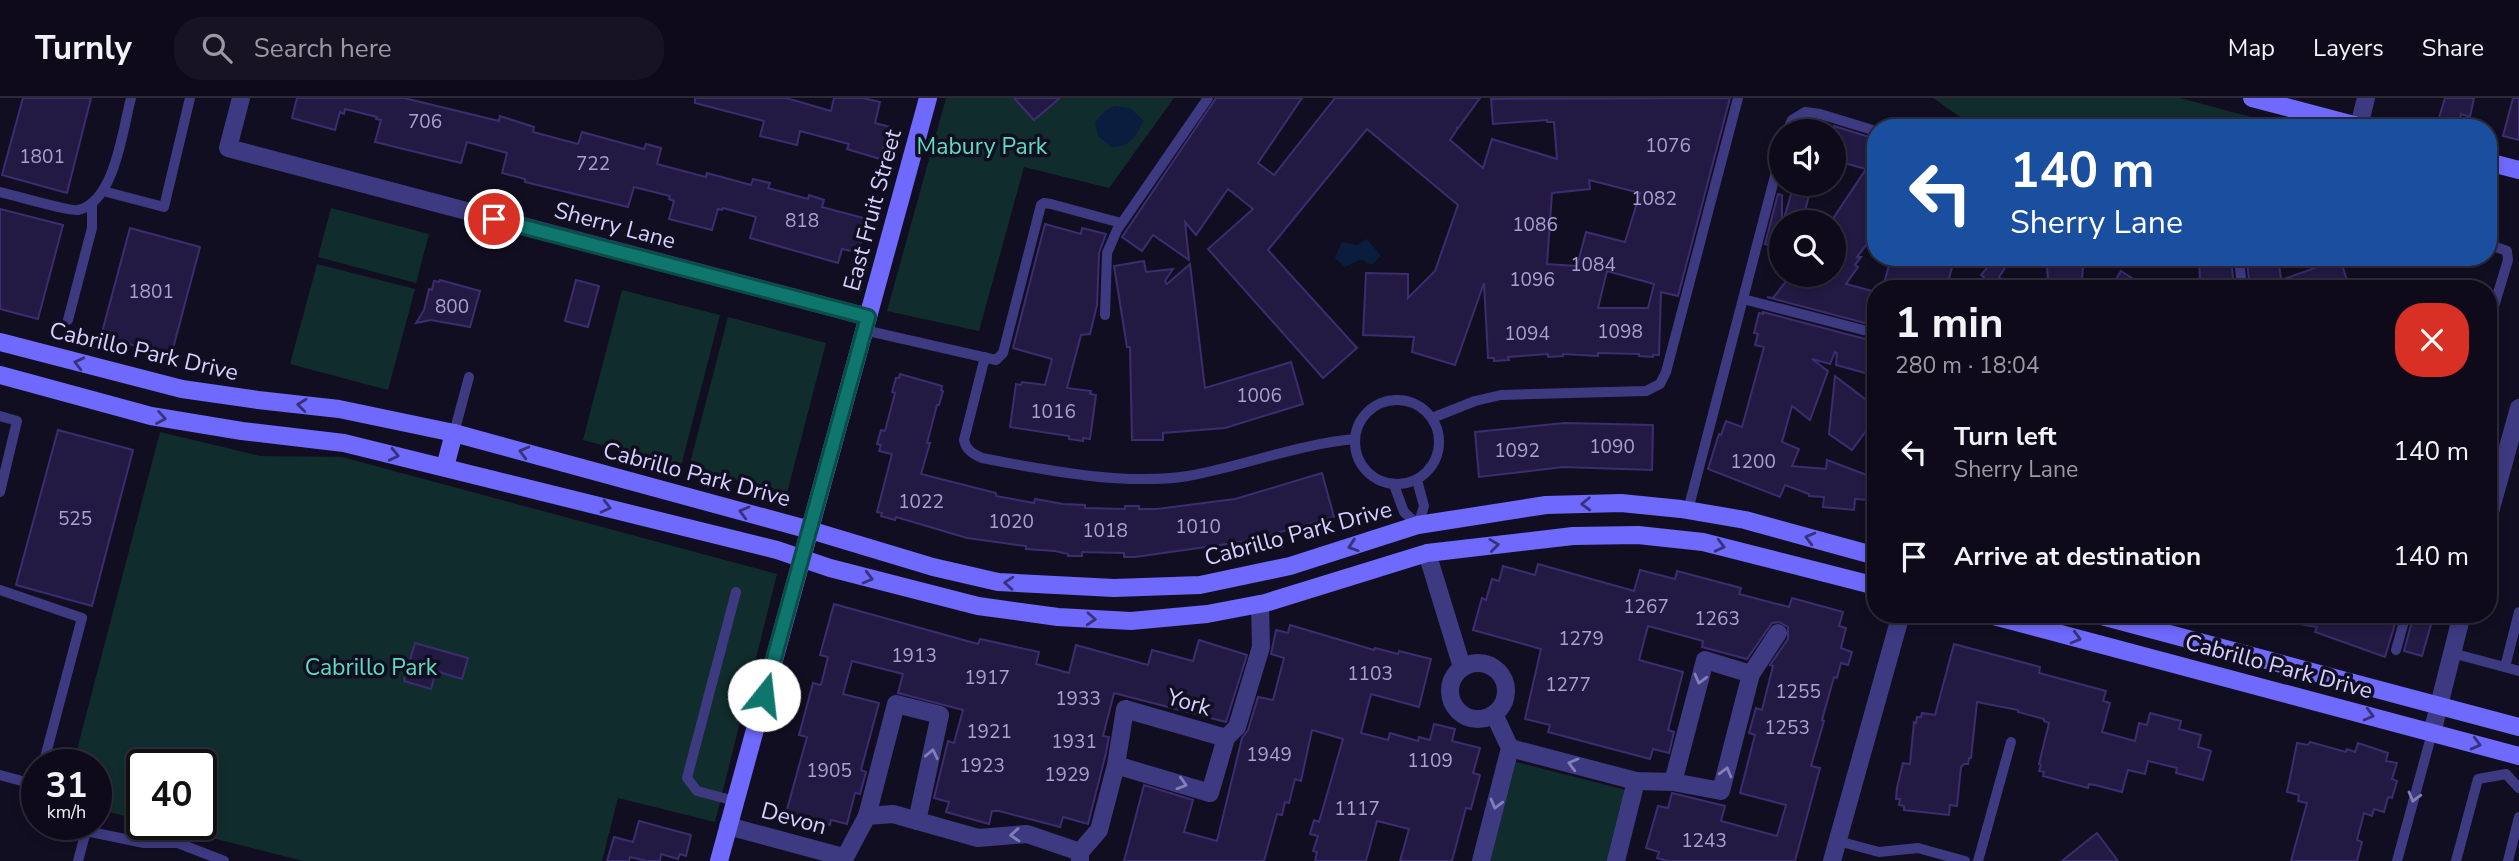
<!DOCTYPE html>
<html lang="en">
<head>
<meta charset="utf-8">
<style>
	body { margin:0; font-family:"Nunito Sans",sans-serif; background:#171323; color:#f1f3f6; height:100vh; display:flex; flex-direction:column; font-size:26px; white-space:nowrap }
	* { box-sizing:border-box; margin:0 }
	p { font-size:23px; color:#9b9aa2 }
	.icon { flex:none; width:38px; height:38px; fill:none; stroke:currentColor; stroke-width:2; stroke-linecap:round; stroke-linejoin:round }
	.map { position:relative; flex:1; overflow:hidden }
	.panel { position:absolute; left:1867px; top:182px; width:630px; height:343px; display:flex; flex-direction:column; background:#0e0a1a; border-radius:28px; box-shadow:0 4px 10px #0003,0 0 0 2px #2e2b39 }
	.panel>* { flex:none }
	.guide { position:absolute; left:1867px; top:21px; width:630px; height:147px; border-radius:28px; box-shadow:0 4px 10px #0003,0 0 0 2px #2e2b39; background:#1a4fa0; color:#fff; overflow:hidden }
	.controls { position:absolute; left:1769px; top:21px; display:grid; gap:14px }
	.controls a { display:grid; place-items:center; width:77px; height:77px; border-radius:50%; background:#0e0a1a; box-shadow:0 4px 10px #0003,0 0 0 2px #2e2b39; font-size:35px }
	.speed { position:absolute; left:21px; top:651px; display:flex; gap:14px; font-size:35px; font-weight:700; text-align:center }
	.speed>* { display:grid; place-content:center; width:91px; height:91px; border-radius:50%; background:#0e0a1a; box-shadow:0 4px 10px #0003,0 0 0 2px #2e2b39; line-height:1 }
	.speed small { font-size:18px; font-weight:400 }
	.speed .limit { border:4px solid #111; border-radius:10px; background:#fff; color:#111 }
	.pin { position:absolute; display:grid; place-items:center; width:60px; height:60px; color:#fff; margin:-30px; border:4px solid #fff; border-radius:50%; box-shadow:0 2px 7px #0007 }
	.me { position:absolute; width:77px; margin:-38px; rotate:16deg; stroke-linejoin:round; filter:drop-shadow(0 0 5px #0008) }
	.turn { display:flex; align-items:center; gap:24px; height:147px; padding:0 28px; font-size:32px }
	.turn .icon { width:91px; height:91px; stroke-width:2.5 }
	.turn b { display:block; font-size:49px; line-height:60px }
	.round { display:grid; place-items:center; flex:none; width:74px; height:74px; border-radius:28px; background:#171323 }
	.headline { display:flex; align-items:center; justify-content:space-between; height:119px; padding:0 28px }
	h1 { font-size:42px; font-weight:700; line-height:52px }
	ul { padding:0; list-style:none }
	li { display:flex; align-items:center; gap:21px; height:105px; padding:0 28px }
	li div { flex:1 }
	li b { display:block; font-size:26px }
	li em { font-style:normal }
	header { display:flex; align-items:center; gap:42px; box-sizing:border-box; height:98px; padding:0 35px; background:#0e0a1a; border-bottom:2px solid #2e2b39 }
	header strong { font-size:33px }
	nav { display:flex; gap:38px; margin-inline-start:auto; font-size:24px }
	.search { width:490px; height:63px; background:#171323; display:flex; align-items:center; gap:18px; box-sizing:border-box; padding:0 24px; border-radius:28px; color:#9b9aa2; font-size:26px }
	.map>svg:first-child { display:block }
	.green { fill:#112c2c }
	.water { fill:#0a1d3f }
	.building { fill:#231a43; stroke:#3b2d6e; stroke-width:2; fill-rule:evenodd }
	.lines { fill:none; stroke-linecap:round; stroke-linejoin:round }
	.lane { stroke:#3e3a81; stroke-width:10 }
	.street { stroke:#3e3a81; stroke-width:18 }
	.secondary { stroke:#6f69fd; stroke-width:18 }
	.oneway { stroke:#37327a }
	.oneway2 { stroke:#827eb9 }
	.route-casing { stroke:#0a4d48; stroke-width:18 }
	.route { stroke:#0f766e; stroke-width:12 }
	.labels { text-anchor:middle; stroke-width:7; stroke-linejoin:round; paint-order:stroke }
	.number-label { font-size:19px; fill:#a9a2cf }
	.park-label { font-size:23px; fill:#5dddbf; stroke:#120e22 }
	.street-label { font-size:23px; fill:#d6d0fe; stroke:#120e22 }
</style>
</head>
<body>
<header>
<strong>Turnly</strong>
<div class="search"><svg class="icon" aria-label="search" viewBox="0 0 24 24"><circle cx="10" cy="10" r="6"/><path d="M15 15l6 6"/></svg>Search here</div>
<nav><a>Map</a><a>Layers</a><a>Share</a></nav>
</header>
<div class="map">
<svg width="2519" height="763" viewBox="0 0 2519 763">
	<rect width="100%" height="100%" fill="#120e22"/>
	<g class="green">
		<path d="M946,0H1174L1109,90L1024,69L979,233L887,213Z"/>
		<path d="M1933,0H2180L2292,30H1976Z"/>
		<path d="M331,110L429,136L416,185L318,159Z"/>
		<path d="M317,166L415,191L388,292L290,266Z"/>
		<path d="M622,192L720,217L681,368L583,342Z"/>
		<path d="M728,219L826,245L787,395L689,369Z"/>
		<path d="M160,334L260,358L342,359L777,476L715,724L618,700L602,763H303L157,726H201V667H142V722L96,711V667H73Z"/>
		<path d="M1512,663L1626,692L1608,763H1486Z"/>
	</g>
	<g class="water">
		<path d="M1114,8L1130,10L1144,23C1134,40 1132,48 1111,49L1098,38L1095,24L1104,14Z"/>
		<path d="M1367,141L1381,158L1371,167L1362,161L1345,169L1335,160L1342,144L1357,147Z"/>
	</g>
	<g class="building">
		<path d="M23,0H91L67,95L2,77Z"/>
		<path d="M297,0H404L499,23L500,18L534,29L533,34L578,46L582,34L644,51L646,46L661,50L657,66L706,79L707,75L751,87L753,81L770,85L768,90L808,101L809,97L824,102L822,109L867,121L859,151L856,154L842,151L838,165L750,140L756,119L723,110L722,112L718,111L712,132L669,121L674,103L669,101L670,98L634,89L628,109L525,84V81L502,75L507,55L467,44L461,65L375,44L381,22L376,21L377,19L345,11L344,16L340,14L335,32L292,20Z"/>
		<path d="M695,0H786L831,13L834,0H863L880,4L875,25L890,29L880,61L847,51L849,46L800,33L797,47L760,38L764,23L695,5Z"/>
		<path d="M1014,0H1060L1034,22Z"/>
		<path d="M1216,0H1302L1258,65L1274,77L1335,0H1480L1459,29L1456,30H1458L1450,42L1483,70L1492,41L1557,61L1554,24H1547V22L1493,26L1491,1L1730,0L1678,198L1661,194L1659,257H1653V259L1639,258V256L1598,255V258L1563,256V258L1548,259V256L1508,259L1509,262L1494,263V260H1488L1484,185L1455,267L1412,254L1414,239L1363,237L1366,175L1408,176V200L1435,173L1458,107L1367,31L1268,152L1357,250L1323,280L1208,151L1253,111L1228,91L1196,137L1185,124L1189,162L1153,137L1142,153L1122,139ZM1589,82L1640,95L1625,144L1586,134L1577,168L1547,166L1552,95L1590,91ZM1607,173L1654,186L1648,210H1598Z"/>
		<path d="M2445,0H2474L2470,19L2461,16L2459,25L2439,20Z"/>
		<path d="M2513,0H2519V42L2503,38Z"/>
		<path d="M1834,28L1876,41V134L1857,159H1861L1855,167L1858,169L1846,186L1876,194V228L1767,199L1773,200L1791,177H1812L1822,179L1824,177H1834V119L1866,71L1841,64L1843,59L1834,56Z"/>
		<path d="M1794,86H1812L1802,124H1783Z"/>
		<path d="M1778,96L1782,97V151L1765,146Z"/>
		<path d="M0,111L63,127L38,221L0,211Z"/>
		<path d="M1045,126L1081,136L1082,130L1106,136L1099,155L1097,207L1090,236L1081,237L1067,290L1091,293L1090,296L1096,297L1090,341L1083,340V343L1069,341V338L1010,329L1016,286L1021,287L1022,284L1045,287L1052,261L1013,250Z"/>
		<path d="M130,130L200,149L171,258L101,238Z"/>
		<path d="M1891,159H1955L1946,191H1920L1885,182Z"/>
		<path d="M1996,159H2012L1999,179L2012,191H1974L1984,179L1981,177Z"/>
		<path d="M2046,159H2084L2081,191H2049Z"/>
		<path d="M2199,159H2231L2234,191H2204V184H2200Z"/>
		<path d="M2268,161L2269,166L2279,165L2281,182L2340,161L2350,191H2250L2247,163Z"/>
		<path d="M1144,163L1146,174L1173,171L1165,183L1167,186L1190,166L1205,290L1291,264L1303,306L1225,330L1163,335V342H1132L1130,249H1127L1114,168Z"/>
		<path d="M2121,173L2149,191H2110Z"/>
		<path d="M440,182L480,193L470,229L431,222L416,225L424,212L429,191L432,192L434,183L439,184Z"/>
		<path d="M576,182L599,188L588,229L565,223Z"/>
		<path d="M1763,214L1869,242L1876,240V278L1836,267L1837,255L1835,254L1830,266L1812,261L1828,273L1810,322L1792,308L1782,344L1799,351L1792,368L1826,371L1827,362L1872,379L1870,402L1855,401L1854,412L1823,409L1824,399L1809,398V396L1785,387L1780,399L1708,371L1719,336L1721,337L1726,323L1742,329L1764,249L1755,247L1758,236L1754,235L1759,215L1763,216Z"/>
		<path d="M900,276L942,288L941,292L943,293L939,307H937L927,345H930L921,376L996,395V398L1034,405L1035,401L1063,406L1085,407V410L1125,411V408H1139V411H1157L1235,401L1322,375L1334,419L1249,443L1135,459H1124V455L1082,454V458H1068V456L1055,453L1026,451V448L967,440L896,419L895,422L881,418L882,415L877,414L892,356L879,353L881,347L877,346L881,332L885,333L895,295L892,294L896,280H899Z"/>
		<path d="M1835,278L1869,304L1868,306L1873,311L1868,317L1874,322L1852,352L1829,336Z"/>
		<path d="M1565,325L1653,327L1652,372L1563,369L1479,379L1475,334Z"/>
		<path d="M58,332L133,352L92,508L16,487Z"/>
		<path d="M1538,466L1634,493L1640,472L1675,481L1677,473L1741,490L1739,496L1789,509L1792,500L1843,514L1839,528L1846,530L1841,550L1852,554L1848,567L1841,565L1837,580L1834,579L1822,622L1824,623L1811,668L1820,670L1795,763H1667L1657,760L1659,754L1646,750L1658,708L1668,710L1672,695L1725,708L1721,723L1777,738L1786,707L1740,695L1755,637L1749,635L1756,610L1762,612L1773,568L1770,567L1788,541V529L1779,524L1772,525L1747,561L1702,549L1703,543L1648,528L1639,562L1683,574L1668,632L1674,634L1669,655L1653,651L1650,661L1548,634L1550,627L1525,621L1541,551L1473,532L1482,500L1486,502L1492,481L1499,483L1503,468L1535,477Z"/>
		<path d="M834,506L978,546L980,541L1039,554L1036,566L1069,575L1076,547L1148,567L1152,552L1193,563L1199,542L1247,557L1226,624L1114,595L1103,638L1109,639L1106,655L1088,726L1063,719L1060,729L999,713H992L989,726L946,714L949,704L934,700L948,643L954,645L963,612L898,595L903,576L852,563L843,596L879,605L861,672L866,674L860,696L855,695L847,726L831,722L830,727L786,715L807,639L799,637L813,585L821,587L828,559L820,557Z"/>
		<path d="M2288,516H2398L2385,559L2315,534L2317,529L2287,524Z"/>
		<path d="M2414,516H2434L2422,558L2404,553Z"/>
		<path d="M1290,527L1374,552L1375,550L1398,556L1399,553L1431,561L1419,609L1371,596L1361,635L1388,642L1390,635L1418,643L1419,639L1430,642L1434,626L1455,631L1452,643L1480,650L1473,675L1480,677L1471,711L1466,710L1452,763H1400L1409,731L1377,723L1366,763H1315L1317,754L1313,753L1318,738L1310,736L1314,722L1319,724L1343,641L1312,632L1301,683L1295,681L1289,705L1285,704L1282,717L1277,716L1264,763H1124L1144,687L1193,702L1184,734L1217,743L1242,640L1248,632L1258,599L1273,602L1284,560L1271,556L1276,532L1288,535Z"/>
		<path d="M415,545L468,560L462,581L436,573L431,591L404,583Z"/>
		<path d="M1954,546L2040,569L2039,575L2106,593L2103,603L2110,605L2102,634L2135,643L2139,625L2147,627L2150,615L2181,623L2179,631L2201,637L2198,649L2211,653L2203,682L2176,675L2177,670L2148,663L2145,676L2128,672L2122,694L2095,687L2089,686L2088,690L2043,678L2044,674L2039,673L2041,667L2039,666L2049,625L2044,623V621L2018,614V612L1977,604L1971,660H1969L1968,666H1964L1961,669L1957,708L1950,707L1949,717L1904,712V708L1899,707L1900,701H1896L1897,690L1903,665L1910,666L1914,624L1916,625L1917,619H1921L1922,615L1935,617Z"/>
		<path d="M2310,644L2346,654L2347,651L2355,654L2358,645L2388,655L2386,663L2397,665L2392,681L2397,683L2392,700L2388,699L2384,714L2374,711L2372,718L2364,715L2357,742L2362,744L2357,763H2291L2307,705L2298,703L2299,697L2287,694L2297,645L2308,647Z"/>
		<path d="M639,723L691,737L686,758L680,756L678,761L661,756L660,763H647L630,759L629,763H607L614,739L633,744Z"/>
		<path d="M2097,735L2118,763H2062L2088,742Z"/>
	</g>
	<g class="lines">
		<g class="lane">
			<path d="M1787,33L1792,22L1805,14L1820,16L1876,33"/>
			<path d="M103,93L164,109L190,0"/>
			<path d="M0,94C13,97 70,114 78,112C115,104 123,30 131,0"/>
			<path d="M2488,146L2507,153L2508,162L2488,228"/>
			<path d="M2239,159L2242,191"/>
			<path d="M1743,201L1871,234"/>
			<path d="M1105,217L1107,155L1117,132L1208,0"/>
			<path d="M68,222L92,130V105"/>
			<path d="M864,232L996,262L1003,255L1041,107L1044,105L1051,106L1121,125"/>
			<path d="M985,259L964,342C966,352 973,356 982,360C1044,372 1125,388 1188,378C1244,368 1298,346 1355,341"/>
			<circle cx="1397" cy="344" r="42"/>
			<path d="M0,318L17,323L0,394"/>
			<path d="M1432,320L1475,303L1501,297L1646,293L1660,286L1666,274L1738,0"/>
			<path d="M454,335L469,279"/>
			<path d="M1394,387L1404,414L1418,427L1424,408L1417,382"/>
			<path d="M1688,412L1782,51"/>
			<path d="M0,492L82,520L43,667"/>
			<path d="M2396,552L2406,516"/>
			<path d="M2452,555L2519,573"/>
			<path d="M2505,569L2519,514"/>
			<path d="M2506,676L2519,690"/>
			<path d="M0,677L37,687"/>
			<path d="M735,703L697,693L687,680L736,494"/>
			<path d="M1838,743L1879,754L1918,750L1965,763"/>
			<path d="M78,763L86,733L144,745H178L224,763"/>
			<path d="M1978,763L2011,644"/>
			<path d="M2397,763L2432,635"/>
			<path d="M2456,763L2478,681L2506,676"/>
			<path d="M2508,763L2519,719"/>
		</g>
		<g class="street">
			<path d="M241,0L228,50L868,219"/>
			<path d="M2359,28L2366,0"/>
			<path d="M2488,421L2519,310"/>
			<path d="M1427,455L1462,569"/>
			<circle cx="1478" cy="593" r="28"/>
			<path d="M2432,635L2462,516"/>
			<path d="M1226,640L1237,629L1261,549L1260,506"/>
			<path d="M1510,650L1636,683L1673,684L1721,693L1751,576L1778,535"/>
			<path d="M1673,684L1705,562L1751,576"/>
			<path d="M867,718L896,606L940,617L917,723"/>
			<path d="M728,728L843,759"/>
			<path d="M843,763L867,718L893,716L978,740L1027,736L1080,754"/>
			<path d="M1080,763V754L1099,732L1116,667L1125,611L1226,640L1210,695L1116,667"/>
			<path d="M1481,763L1510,650L1494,616"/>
			<path d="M1616,763L1636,683"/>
			<path d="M1832,763L1901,516"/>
		</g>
		<g class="secondary">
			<path d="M2252,0L2365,30"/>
			<path d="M2488,64L2519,72"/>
			<path d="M0,244L182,291L258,302L339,311L454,335L810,432L933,469L998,484L1114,490L1200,487L1290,468L1418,427L1546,407L1621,405L1681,411L1745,422L1876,458"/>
			<path d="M0,277L151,318L242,333L344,345L777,452L830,470L978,508L1058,519L1131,523L1207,516L1265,505L1427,455L1573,438L1638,437L1703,444L1876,488"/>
			<path d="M445,369L454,335"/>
			<path d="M1986,516L2519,658"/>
			<path d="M2094,516L2519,629"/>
			<path d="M719,763L928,0"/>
		</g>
	</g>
	<defs><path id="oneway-chevron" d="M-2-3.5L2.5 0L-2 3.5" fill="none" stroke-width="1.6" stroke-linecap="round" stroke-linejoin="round" transform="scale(1.75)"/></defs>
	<g class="oneway">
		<use href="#oneway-chevron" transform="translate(79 265) rotate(-166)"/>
		<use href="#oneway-chevron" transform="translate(302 307) rotate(-174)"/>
		<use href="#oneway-chevron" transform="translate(161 320) rotate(10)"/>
		<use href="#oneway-chevron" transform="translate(524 354) rotate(-165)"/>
		<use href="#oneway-chevron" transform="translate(394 357) rotate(13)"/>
		<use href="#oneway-chevron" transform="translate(1586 406) rotate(178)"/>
		<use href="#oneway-chevron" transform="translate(606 409) rotate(14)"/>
		<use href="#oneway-chevron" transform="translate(744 414) rotate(-165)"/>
		<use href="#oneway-chevron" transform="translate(1810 440) rotate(-165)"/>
		<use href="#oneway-chevron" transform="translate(1494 447) rotate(-7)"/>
		<use href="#oneway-chevron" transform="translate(1353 448) rotate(162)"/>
		<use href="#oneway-chevron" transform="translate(1720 448) rotate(14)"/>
		<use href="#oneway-chevron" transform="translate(868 480) rotate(15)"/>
		<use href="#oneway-chevron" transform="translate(1009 485) rotate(-176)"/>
		<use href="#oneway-chevron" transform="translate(1091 521) rotate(3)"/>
		<use href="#oneway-chevron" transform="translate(2076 540) rotate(15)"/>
		<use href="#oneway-chevron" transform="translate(2369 617) rotate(15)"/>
		<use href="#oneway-chevron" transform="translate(2476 646) rotate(15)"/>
	</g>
	<g class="oneway2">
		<use href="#oneway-chevron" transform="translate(1700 581) rotate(105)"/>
		<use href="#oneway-chevron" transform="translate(932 656) rotate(-78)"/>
		<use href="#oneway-chevron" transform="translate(1573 666) rotate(-165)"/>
		<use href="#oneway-chevron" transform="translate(1726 674) rotate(-75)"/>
		<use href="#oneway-chevron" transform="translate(1182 686) rotate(17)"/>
		<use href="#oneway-chevron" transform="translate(2414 699) rotate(105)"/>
		<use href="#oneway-chevron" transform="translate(1496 706) rotate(105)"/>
		<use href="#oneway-chevron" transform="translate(1015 737) rotate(176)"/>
	</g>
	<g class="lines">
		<g class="route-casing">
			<path id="route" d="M494,121L868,219L764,597"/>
		</g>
		<use href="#route" class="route"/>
	</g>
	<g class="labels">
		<g class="number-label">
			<text x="425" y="30">706</text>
			<text x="1668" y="54">1076</text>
			<text x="42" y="65">1801</text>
			<text x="593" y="72">722</text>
			<text x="1654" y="107">1082</text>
			<text x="802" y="129">818</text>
			<text x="1535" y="133">1086</text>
			<text x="1593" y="173">1084</text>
			<text x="1532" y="188">1096</text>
			<text x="151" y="200">1801</text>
			<text x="452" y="215">800</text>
			<text x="1620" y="240">1098</text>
			<text x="1527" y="242">1094</text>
			<text x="1259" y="304">1006</text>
			<text x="1053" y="320">1016</text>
			<text x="1612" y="355">1090</text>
			<text x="1517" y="359">1092</text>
			<text x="1753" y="370">1200</text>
			<text x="921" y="410">1022</text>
			<text x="75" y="427">525</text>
			<text x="1011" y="430">1020</text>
			<text x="1198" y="435">1010</text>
			<text x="1105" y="439">1018</text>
			<text x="1646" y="515">1267</text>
			<text x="1717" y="527">1263</text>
			<text x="1581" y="547">1279</text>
			<text x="914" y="564">1913</text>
			<text x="1370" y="582">1103</text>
			<text x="987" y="586">1917</text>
			<text x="1568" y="593">1277</text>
			<text x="1798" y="600">1255</text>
			<text x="1078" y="607">1933</text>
			<text x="1787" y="636">1253</text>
			<text x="989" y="640">1921</text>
			<text x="1074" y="650">1931</text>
			<text x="1269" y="663">1949</text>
			<text x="1430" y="669">1109</text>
			<text x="982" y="674">1923</text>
			<text x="829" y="679">1905</text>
			<text x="1067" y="683">1929</text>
			<text x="1357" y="717">1117</text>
			<text x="1704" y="749">1243</text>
		</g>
		<g class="park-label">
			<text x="982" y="56">Mabury Park</text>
			<text x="371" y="577">Cabrillo Park</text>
		</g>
		<g class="street-label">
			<text transform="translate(872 112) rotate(-75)" y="8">East Fruit Street</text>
			<text transform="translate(615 127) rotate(15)" y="8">Sherry Lane</text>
			<text transform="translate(144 253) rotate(13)" y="8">Cabrillo Park Drive</text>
			<text transform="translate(697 376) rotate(15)" y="8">Cabrillo Park Drive</text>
			<text transform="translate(1298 435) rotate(-15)" y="8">Cabrillo Park Drive</text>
			<text transform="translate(2279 568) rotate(15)" y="8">Cabrillo Park Drive</text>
			<text transform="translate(1189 604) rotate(16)" y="8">York</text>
			<text transform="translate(794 720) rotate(15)" y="8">Devon</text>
		</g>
	</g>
</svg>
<div class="controls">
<a><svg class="icon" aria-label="sound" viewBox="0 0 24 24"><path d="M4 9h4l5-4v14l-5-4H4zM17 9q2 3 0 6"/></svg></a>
<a><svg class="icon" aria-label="search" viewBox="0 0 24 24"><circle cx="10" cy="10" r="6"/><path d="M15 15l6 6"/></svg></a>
</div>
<div class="speed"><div>31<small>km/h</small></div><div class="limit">40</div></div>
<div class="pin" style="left:494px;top:121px;background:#d93025"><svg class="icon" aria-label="arrive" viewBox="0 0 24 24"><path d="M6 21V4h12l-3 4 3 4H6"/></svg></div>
<svg class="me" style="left:764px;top:597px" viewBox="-20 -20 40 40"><circle r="19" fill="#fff"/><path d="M0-13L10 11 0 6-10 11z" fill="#0f766e"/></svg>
<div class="guide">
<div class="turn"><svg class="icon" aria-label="left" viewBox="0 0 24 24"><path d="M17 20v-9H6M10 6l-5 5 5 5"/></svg><div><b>140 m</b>Sherry Lane</div></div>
</div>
<section class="panel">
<div class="headline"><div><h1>1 min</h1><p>280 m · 18:04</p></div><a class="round" style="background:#d93025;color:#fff"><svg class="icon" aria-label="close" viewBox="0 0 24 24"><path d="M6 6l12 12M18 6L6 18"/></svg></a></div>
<ul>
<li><svg class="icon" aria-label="left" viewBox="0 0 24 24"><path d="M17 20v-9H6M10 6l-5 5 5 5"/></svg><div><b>Turn left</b><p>Sherry Lane</p></div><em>140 m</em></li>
<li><svg class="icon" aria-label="arrive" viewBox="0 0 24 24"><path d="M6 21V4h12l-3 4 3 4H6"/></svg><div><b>Arrive at destination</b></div><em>140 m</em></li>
</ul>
</section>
</div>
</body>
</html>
